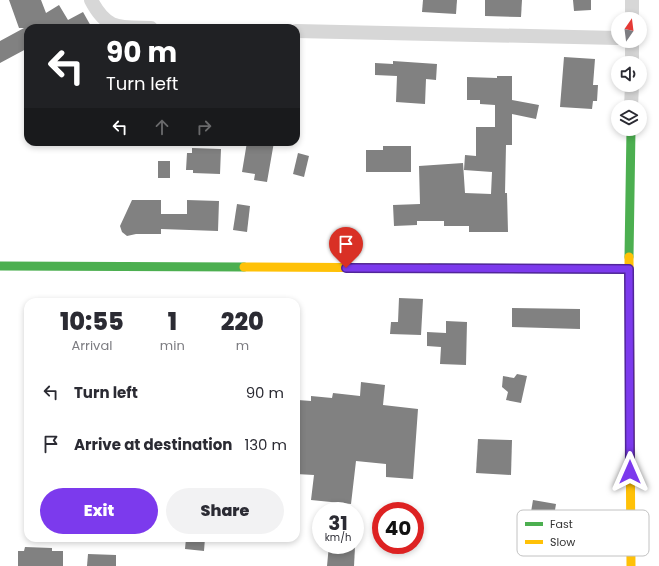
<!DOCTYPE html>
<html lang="en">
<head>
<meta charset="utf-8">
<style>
	body { margin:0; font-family:Poppins,sans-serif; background:#f2f2f3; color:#2b2b33; height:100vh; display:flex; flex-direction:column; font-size:15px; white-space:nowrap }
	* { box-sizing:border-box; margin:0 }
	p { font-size:13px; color:#7c7c81 }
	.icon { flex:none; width:22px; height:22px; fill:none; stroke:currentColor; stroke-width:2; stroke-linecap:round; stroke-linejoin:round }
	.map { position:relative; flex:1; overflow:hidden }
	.side { position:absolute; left:24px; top:298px; width:276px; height:244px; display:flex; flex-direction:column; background:#fff; border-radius:12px; box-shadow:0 2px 6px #0003 }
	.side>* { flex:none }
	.banner { position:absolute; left:24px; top:24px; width:276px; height:122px; border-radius:12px; box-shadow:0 2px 6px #0003; background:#202124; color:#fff; overflow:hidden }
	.needle { width:26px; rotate:14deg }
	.tools { position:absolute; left:611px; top:12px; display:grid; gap:8px }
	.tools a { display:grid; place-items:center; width:36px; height:36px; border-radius:50%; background:#fff; box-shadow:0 2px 6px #0003; font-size:20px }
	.speed { position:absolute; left:312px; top:502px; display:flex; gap:8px; font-size:20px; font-weight:700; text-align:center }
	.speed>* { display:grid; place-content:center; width:52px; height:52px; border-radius:50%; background:#fff; box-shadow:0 2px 6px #0003; line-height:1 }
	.speed small { font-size:10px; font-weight:400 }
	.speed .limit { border:6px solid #d22; background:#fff; color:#111 }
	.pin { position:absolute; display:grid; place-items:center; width:34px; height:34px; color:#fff; margin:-41px -17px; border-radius:50% 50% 50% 0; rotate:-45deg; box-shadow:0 0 4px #0007 }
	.pin .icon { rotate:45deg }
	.me { position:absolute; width:44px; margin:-22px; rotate:0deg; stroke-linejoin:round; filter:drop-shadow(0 0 3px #0008) }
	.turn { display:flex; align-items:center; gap:14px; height:84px; padding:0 16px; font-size:18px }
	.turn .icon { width:52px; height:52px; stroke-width:2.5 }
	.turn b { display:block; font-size:28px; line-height:34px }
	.lanes { display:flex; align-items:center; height:38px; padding:0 16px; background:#0003; justify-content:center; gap:20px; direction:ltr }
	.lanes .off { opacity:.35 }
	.eta { display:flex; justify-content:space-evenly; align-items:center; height:68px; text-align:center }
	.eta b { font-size:24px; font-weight:800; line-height:28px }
	.primary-button { display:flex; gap:8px; margin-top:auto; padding:8px 16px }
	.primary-button a { flex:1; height:46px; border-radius:24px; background:#7c3aed; color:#fff; font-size:16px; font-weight:800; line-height:46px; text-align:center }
	.primary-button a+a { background:#f2f2f3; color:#2b2b33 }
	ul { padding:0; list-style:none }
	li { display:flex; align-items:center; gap:12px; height:52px; padding:0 16px }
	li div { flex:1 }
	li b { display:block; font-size:15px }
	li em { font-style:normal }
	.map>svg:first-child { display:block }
	.building { fill:#818181 }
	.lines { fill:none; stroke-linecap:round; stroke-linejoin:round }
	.street { stroke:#d7d7d7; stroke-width:14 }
	.fast { stroke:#4caf50; stroke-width:9 }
	.slow { stroke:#ffc107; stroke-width:9 }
	.route-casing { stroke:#51269a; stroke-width:10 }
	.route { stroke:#7c3aed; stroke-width:7 }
	.key { fill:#fff; stroke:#c2c2c2; stroke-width:1 }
	.key-label { font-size:11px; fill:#333 }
</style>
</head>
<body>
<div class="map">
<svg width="659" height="566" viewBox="0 0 659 566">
	<rect width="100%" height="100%" fill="#fff"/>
	<g class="building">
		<path d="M9,0H41L46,13L59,5L68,20L83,12L92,28H28V48L0,63V41L24,28H19Z"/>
		<path d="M423,0H457L456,14L422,12Z"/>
		<path d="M485,0H522L521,17L485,16Z"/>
		<path d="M573,0H591V10L574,11Z"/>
		<path d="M564,57L595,59L593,85H598L597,101H593L592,109L560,107Z"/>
		<path d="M393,61L437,64L436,80L426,79L425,104L396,102L397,76L375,75V63L393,64Z"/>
		<path d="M497,76H512V100L539,105L536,119L512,114V145H506L505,193H507L508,232H469V226H444V221H417V225L394,226L393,205L420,204L419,166L463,163L465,193L491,194L492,172L464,170L465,155L476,156V127H495V105L480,104V100H467V77L497,78Z"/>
		<path d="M247,142H274L267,182L254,180L255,174L242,172Z"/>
		<path d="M383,146H411V172H366V150H383Z"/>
		<path d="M192,148L221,149L220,174L193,173V170H186L187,153H192Z"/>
		<path d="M298,153L309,156L304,177L293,174Z"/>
		<rect x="158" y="161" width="12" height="17"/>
		<path d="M132,200H161V214H187V200L219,201L218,231L161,229V234H136L127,236L122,232L120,226Z"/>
		<path d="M237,204L250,206L247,232L233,230Z"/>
		<path d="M399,298L423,299L421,335L390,334L391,322H398Z"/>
		<path d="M512,308L580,309V329L512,327Z"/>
		<path d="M446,321L467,322L466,365L440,364L441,347L427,346V332L446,333Z"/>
		<path d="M517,374L527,376L521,403L506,400L508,392L502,387L503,376L514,378Z"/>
		<path d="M361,382L385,385L383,405L418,409L413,479L386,477V464L356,461L351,504L311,500L314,475L296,474V427L298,400L311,401V396L332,398L333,393L360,396Z"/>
		<path d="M478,439L512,440L511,475L476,473Z"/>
		<path d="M533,500L556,504L552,528L529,524Z"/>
		<path d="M186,538H205L204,551L185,549Z"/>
		<path d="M329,545L355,547L354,566H327Z"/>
		<path d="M25,547L52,548V551H63V566H18V551H24Z"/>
		<path d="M88,554L116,555V566H87Z"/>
	</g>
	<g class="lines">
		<g class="street">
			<path d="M91,0C107,31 120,27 151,28"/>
			<path d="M632,0V19"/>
			<path d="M296,31L618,38"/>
			<path d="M632,63V41"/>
			<path d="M631,107L632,85"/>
		</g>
		<g class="fast">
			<path d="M629,257L631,129"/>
			<path d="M0,266L244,267"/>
			<path d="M430,268L629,269"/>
		</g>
		<g class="slow">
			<path d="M629,257L631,566"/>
			<path d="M244,267L430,268"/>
		</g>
	</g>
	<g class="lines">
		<g class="route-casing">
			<path id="route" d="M346,268L629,269L630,472"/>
		</g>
		<use href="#route" class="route"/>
	</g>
	<rect x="517" y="510" width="132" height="46" rx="6" class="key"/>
	<rect x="525" y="522" width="18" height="4" fill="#4caf50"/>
	<rect x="525" y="540" width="18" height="4" fill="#ffc107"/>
	<g class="key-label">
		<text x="550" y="528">Fast</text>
		<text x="550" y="546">Slow</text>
	</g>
</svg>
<div class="tools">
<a><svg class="needle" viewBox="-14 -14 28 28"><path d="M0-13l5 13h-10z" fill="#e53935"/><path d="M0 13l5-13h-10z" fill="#7c7c81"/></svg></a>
<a><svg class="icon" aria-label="sound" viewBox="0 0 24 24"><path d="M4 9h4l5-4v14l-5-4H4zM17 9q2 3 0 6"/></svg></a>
<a><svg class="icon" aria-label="layers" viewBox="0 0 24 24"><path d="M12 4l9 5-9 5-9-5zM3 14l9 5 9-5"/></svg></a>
</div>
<div class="speed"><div>31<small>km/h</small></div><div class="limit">40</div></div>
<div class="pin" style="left:346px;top:268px;background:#d93025"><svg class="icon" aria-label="arrive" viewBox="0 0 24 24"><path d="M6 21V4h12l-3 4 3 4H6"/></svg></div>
<svg class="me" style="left:630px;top:472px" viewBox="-20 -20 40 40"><path d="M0-17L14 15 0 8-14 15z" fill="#7c3aed" stroke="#fff" stroke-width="4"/></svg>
<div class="banner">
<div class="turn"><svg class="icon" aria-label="left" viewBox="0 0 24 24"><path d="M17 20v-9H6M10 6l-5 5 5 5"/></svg><div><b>90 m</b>Turn left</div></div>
<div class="lanes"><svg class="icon" aria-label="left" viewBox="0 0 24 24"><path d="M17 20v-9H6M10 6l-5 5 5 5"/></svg><svg class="icon off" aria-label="ahead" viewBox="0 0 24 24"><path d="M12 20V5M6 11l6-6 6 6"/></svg><svg class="icon off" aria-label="right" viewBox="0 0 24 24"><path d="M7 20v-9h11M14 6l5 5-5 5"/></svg></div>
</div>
<section class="side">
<div class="eta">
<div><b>10:55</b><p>Arrival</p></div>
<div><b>1</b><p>min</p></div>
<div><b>220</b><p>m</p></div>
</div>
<ul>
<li><svg class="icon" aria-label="left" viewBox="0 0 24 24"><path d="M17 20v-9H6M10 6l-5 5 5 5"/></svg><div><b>Turn left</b></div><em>90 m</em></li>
<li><svg class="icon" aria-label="arrive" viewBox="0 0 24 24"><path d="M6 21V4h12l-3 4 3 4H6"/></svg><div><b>Arrive at destination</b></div><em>130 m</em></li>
</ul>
<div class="primary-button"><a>Exit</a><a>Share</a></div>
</section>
</div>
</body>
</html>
